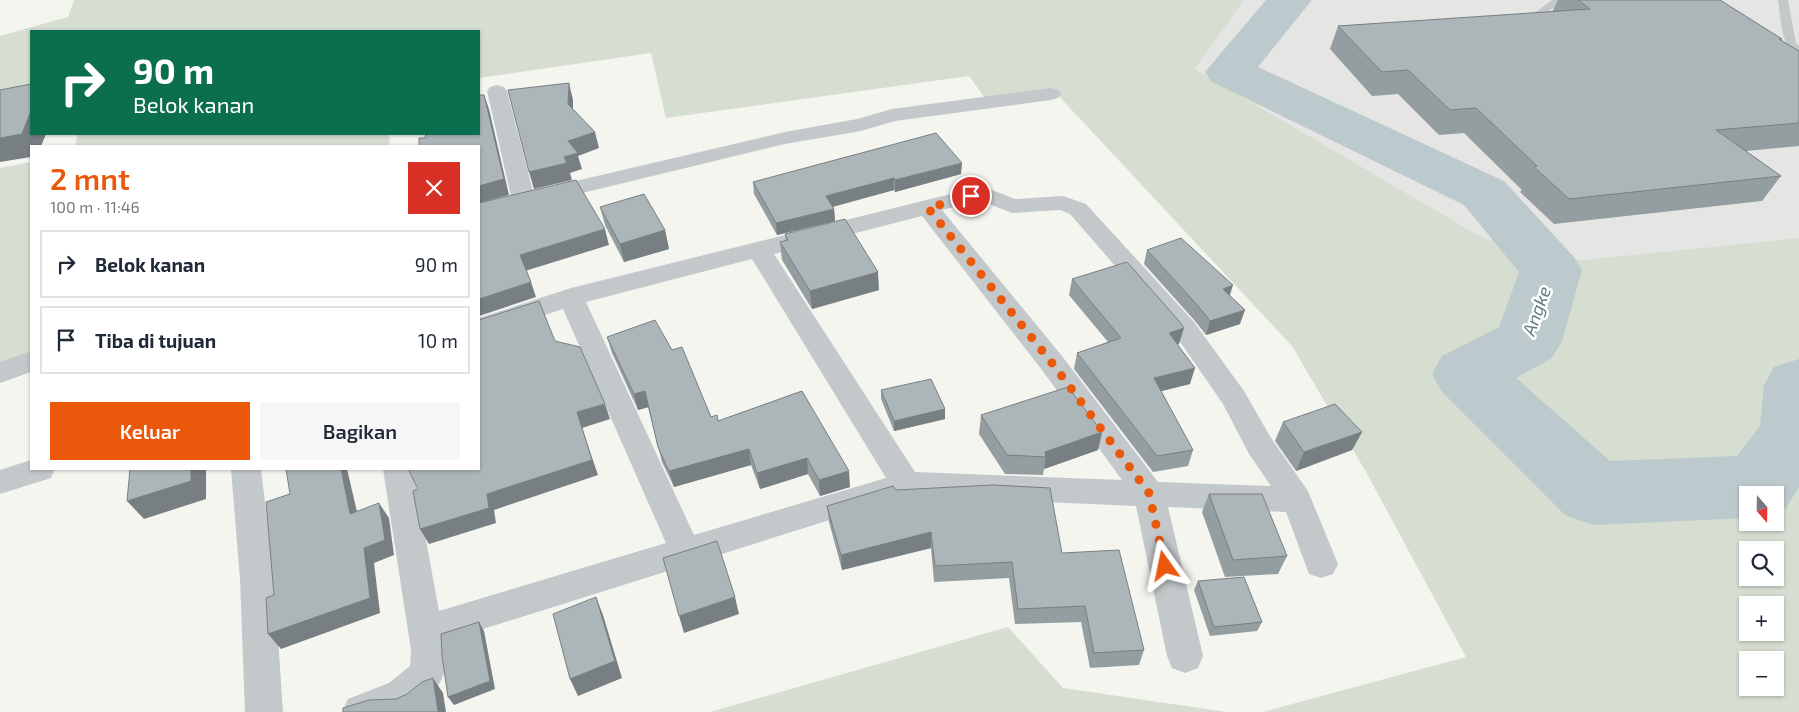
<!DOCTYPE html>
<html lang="id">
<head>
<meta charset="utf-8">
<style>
	body { margin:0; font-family:"Exo 2",sans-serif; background:#f6f6f7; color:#1f2937; height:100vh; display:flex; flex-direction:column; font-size:19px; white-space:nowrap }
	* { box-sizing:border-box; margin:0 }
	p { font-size:16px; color:#747a83 }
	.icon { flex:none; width:28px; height:28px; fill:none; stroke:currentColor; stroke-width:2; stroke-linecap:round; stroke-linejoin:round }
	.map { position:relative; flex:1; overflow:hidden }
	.details { position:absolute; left:30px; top:145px; width:450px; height:325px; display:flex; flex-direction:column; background:#fff; border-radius:0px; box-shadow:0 1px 4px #0004 }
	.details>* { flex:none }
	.banner { position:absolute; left:30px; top:30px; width:450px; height:105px; border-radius:0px; box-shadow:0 1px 4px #0004; background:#0b6e4f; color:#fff; overflow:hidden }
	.needle { width:32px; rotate:160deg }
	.controls { position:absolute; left:1739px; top:486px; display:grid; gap:10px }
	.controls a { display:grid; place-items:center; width:45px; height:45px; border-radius:0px; background:#fff; box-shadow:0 1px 4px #0004; font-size:25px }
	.pin { position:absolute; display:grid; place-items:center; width:42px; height:42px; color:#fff; margin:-21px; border:2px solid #fff; border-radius:50%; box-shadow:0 1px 5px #0007 }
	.me { position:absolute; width:55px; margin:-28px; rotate:348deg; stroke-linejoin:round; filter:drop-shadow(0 0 4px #0008) }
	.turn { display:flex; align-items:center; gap:18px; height:105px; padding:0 20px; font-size:22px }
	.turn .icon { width:65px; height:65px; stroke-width:2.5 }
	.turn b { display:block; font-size:35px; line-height:42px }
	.round { display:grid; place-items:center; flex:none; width:52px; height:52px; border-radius:0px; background:#f6f6f7 }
	.headline { display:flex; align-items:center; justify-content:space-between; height:85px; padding:0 20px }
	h1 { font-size:30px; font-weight:600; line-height:38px; color:#ea580c }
	.cta { display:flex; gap:10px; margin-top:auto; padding:10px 20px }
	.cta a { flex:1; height:58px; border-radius:0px; background:#ea580c; color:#fff; font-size:20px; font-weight:600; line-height:58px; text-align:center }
	.cta a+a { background:#f6f6f7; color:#1f2937 }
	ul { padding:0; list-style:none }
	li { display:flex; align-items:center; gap:15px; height:68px; margin:0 10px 8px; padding:0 10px; border:2px solid #e0e1e3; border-radius:0px }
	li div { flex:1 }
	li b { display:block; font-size:19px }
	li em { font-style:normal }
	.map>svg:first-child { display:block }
	.built { fill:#e5e6e4 }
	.green { fill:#d6ddd1; fill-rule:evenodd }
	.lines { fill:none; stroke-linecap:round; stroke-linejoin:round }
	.river { fill:#bccace; fill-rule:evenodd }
	.lane { fill:#c3c8ca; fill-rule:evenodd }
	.street { fill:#c3c8ca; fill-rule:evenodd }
	.wall { fill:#949d9f }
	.shaded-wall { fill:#787f82 }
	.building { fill:#acb6b9; stroke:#787f82 }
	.route { stroke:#ea580c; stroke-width:9; stroke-dasharray:0 16.2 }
	.labels { text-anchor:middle; stroke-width:5; stroke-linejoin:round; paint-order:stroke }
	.water-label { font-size:18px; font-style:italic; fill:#5c7b82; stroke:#fff }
</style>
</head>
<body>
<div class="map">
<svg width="1799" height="712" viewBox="0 0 1799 712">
	<rect width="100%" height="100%" fill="#f5f5f0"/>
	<path class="built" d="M1244,0H1799V238L1581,260L1483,238L1195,69Z"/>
	<g class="green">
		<path d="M74,0H1244L1195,69L1483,238L1581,260L1799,238V712H1263L1466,657L1366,472L1292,346L1055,92L990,105L969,76L666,118L651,53L479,78V31H31V107L0,111V36L68,17ZM1748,495H1775V522H1748ZM1748,550H1775V578H1748ZM1748,605H1775V632H1748ZM1748,660H1775V688H1748Z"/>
		<path d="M78,134H389L390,146H75Z"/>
		<path d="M31,162V357L0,368V168Z"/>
		<path d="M1008,627L1063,688L1227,712H710Z"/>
	</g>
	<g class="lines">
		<path class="river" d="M1266,0H1312L1258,67L1504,181L1573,256L1582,270L1562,341L1552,358L1516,378L1610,461L1737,456L1760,426L1764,385L1774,367L1799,359V487L1786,508L1775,512V495H1748V518L1593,525L1565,515L1442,392L1432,374L1442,356L1499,327L1519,272L1464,205L1212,82L1205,72Z"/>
		<g class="lane">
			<path d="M1552,0H1563L1529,27H1521V23Z"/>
			<path d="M1778,0H1788L1796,43L1799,46V54C1780,49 1781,17 1778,0Z"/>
		</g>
		<g class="street">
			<path d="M497,85L504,87L507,91L533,191L785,132L857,119L892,109L1051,88L1058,90L1061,94L1058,98L1051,100L895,121L861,131L785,144L479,218V204L511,196L487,91L490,87Z"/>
			<path d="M987,188L1015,199L1063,196L1086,204L1194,322L1244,391L1271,438L1308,491L1338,564L1333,574L1321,578L1309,574L1286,512L1168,507L1203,656L1198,668L1185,673L1172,668L1167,656L1136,506L906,496L445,641C452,672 436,700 406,712H342L348,699L389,683L410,666L411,650L383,469H413L439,611L666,543L563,309L479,336V318L571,288L971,189ZM984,202L1012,213L1060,210L1070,214L1176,336L1223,404L1249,454L1271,486L1158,482L1062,356L942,210L971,203ZM922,216L1042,370L1122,480L915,472L774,254ZM752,259L886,478L694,535L586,302Z"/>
			<path d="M31,351V372L0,383V362Z"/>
			<path d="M31,460V469H55L51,478L0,494V470Z"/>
			<path d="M231,469H261L274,579L283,712H245L240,579Z"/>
		</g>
	</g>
	<g class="wall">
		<path d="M1558,0H1720L1782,39L1781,40L1799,51V146L1746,151L1781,176L1762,201L1554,224L1520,192L1522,190L1464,133L1439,135L1398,94L1372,96L1330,49L1338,26L1552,12Z"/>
		<path d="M961,174L895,192L894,190L833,207L834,209L835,221L777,235L754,194L753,182Z"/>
		<path d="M600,207L665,230L669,249L624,262L605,225Z"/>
		<path d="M785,234L879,290L812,309L782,260L780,242L786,241Z"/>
		<path d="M1147,250L1230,295L1240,324L1206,335L1195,321L1144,264Z"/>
		<path d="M1072,279L1179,344L1177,345L1190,384L1161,391L1193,450L1188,466L1153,472L1074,369L1077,353L1108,342L1069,295Z"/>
		<path d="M607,337L711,417L718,421L802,391L850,487L820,496L808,474L760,489L751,465L674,487L662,462L648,407L638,410L612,353Z"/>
		<path d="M881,390L945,409V419L894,431L881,399Z"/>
		<path d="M981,415L1102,432L1098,450L1044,469L1043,475L1005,474L979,434Z"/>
		<path d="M1283,422L1362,432L1352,450L1296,471L1275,441Z"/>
		<path d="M896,490L1062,553L1144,650L1139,665L1090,668L1081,622L1015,624L1009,578L934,582L931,548L842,570L829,522L827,506Z"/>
		<path d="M1209,494L1287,556L1278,574L1225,577L1202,512Z"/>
		<path d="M1198,581L1262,622L1257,631L1210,636L1194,590Z"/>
	</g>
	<g class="shaded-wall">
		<path d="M569,83L573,100V120L568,104Z"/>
		<path d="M484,95L489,109L509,195L479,203V186Z"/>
		<path d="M31,111V134H46L41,146H31V157L0,162V138Z"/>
		<path d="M595,132L599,148L578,156L582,169L570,173L572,180L534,189L529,172L564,157L568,141Z"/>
		<path d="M962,163L961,174L895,192V180Z"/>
		<path d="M894,178V190L827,208L826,196Z"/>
		<path d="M834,209L835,221L777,235L776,223Z"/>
		<path d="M605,229L609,245L525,271L520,255Z"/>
		<path d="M665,230L669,249L624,262L620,244Z"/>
		<path d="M878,272L879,290L812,309L810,291Z"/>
		<path d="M531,282L536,297L479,316V299Z"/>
		<path d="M1233,285L1229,298L1223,289Z"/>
		<path d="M1245,310L1240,324L1206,335L1210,321Z"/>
		<path d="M1184,328L1179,344L1164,349L1169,333Z"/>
		<path d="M1195,368L1190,384L1150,394L1154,378Z"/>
		<path d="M645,391L649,407L638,410L634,394Z"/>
		<path d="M605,404L610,419L582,428L598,475L494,510L496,523L429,544L420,529L487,494L577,412Z"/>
		<path d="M945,409V419L894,431V421Z"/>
		<path d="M1102,432L1098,450L1044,469L1046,457L1045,452Z"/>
		<path d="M1362,432L1352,450L1296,471L1304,452Z"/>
		<path d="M749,449L751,465L674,487L669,471Z"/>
		<path d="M807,458L808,474L760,489L757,473Z"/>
		<path d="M191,469H206V499L144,519L127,501Z"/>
		<path d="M341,469H347L361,529L350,514Z"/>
		<path d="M849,471L850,487L820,496L819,480Z"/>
		<path d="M379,503L389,518L394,555L374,563L380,613L281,649L268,634Z"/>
		<path d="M931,532V548L842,570L841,555Z"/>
		<path d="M596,597L603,615L622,678L578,696L570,679Z"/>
		<path d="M735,597L739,614L684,633L679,616Z"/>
		<path d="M479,622L484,631L495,689L454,705L448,697Z"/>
		<path d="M433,678L443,693L446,712H438Z"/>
	</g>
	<g class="building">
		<path d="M1578,0H1720L1782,39H1779L1799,51V123L1716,130L1781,176L1569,199L1534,167L1537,166L1476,108L1450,110L1408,70L1382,72L1338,26L1590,9Z"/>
		<path d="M569,83L568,104L595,132L568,141L578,153L564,157L567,163L529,172L508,90Z"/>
		<path d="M31,84V111L22,134L0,138V90Z"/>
		<path d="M479,95H484L504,179L479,186V146H419V138H425L426,134H479Z"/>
		<path d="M936,133L962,163L895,180L894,178L826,196L834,209L776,223L753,182Z"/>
		<path d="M576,180L605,229L520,255L531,282L479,299V203Z"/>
		<path d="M644,194L665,230L620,244L600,207Z"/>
		<path d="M845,219L878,272L810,291L780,242L788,240L785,234Z"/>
		<path d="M1181,238L1233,285L1223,289L1245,310L1210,321L1199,307L1147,250Z"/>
		<path d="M1127,262L1179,321L1184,328L1169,333L1195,368L1154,378L1193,450L1157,456L1077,353L1121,338L1072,279Z"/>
		<path d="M539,301L555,341L580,347L605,404L577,412L592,460L487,494L489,508L420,529L413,491L418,489L410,473L409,469H479V320Z"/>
		<path d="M655,320L672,350L682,347L711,417L717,415L718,421L802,391L849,471L819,480L807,458L757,473L749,449L669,471L658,447L645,391L634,394L607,337Z"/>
		<path d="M931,379L945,409L894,421L881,390Z"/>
		<path d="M1068,387L1102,432L1045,452L1046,457L1007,455L981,415Z"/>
		<path d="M1335,404L1362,432L1304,452L1283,422Z"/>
		<path d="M130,469H191V481L127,501Z"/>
		<path d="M286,469H341L350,514L379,503L385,540L364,548L370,598L268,634L266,598L274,595L266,502L290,494Z"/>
		<path d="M993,485L1050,488L1062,553L1119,550L1144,650L1094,653L1085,606L1018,609L1012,562L935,566L931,532L841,555L827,506L893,486L896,490Z"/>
		<path d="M1209,494H1262L1287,556L1233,560Z"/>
		<path d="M717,541L735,597L679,616L663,558Z"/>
		<path d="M1244,577L1262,622L1214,627L1198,581Z"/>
		<path d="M596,597L615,661L570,679L553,614Z"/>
		<path d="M479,622L490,681L448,697L442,656L441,634Z"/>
		<path d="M433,678L438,712H343V708L369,700L396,699L407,694L422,682Z"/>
	</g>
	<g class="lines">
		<path class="route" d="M971,196L928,208L1052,363L1149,493L1165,566"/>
	</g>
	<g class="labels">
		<g class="water-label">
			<text transform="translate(1537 311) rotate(-70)" y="6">Angke</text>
		</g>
	</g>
</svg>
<div class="controls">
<a><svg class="needle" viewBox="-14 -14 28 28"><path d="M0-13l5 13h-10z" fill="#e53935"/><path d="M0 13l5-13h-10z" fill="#747a83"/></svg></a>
<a><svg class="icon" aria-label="search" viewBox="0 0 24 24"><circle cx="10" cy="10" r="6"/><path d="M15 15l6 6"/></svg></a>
<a>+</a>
<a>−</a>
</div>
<div class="pin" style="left:971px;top:196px;background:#d93025"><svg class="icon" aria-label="arrive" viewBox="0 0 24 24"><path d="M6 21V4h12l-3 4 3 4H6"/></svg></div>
<svg class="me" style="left:1165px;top:566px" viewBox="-20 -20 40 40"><path d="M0-17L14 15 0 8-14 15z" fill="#ea580c" stroke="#fff" stroke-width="4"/></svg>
<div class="banner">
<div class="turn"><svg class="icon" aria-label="right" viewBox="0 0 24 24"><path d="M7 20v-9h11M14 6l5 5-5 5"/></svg><div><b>90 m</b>Belok kanan</div></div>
</div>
<section class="details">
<div class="headline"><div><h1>2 mnt</h1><p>100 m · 11:46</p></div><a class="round" style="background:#d93025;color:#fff"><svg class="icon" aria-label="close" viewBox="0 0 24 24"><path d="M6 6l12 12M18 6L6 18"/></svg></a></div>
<ul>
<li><svg class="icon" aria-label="right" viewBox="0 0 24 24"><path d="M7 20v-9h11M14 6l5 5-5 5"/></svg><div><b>Belok kanan</b></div><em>90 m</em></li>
<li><svg class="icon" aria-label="arrive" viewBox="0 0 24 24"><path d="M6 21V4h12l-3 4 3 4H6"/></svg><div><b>Tiba di tujuan</b></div><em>10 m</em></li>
</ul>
<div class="cta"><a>Keluar</a><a>Bagikan</a></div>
</section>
</div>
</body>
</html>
